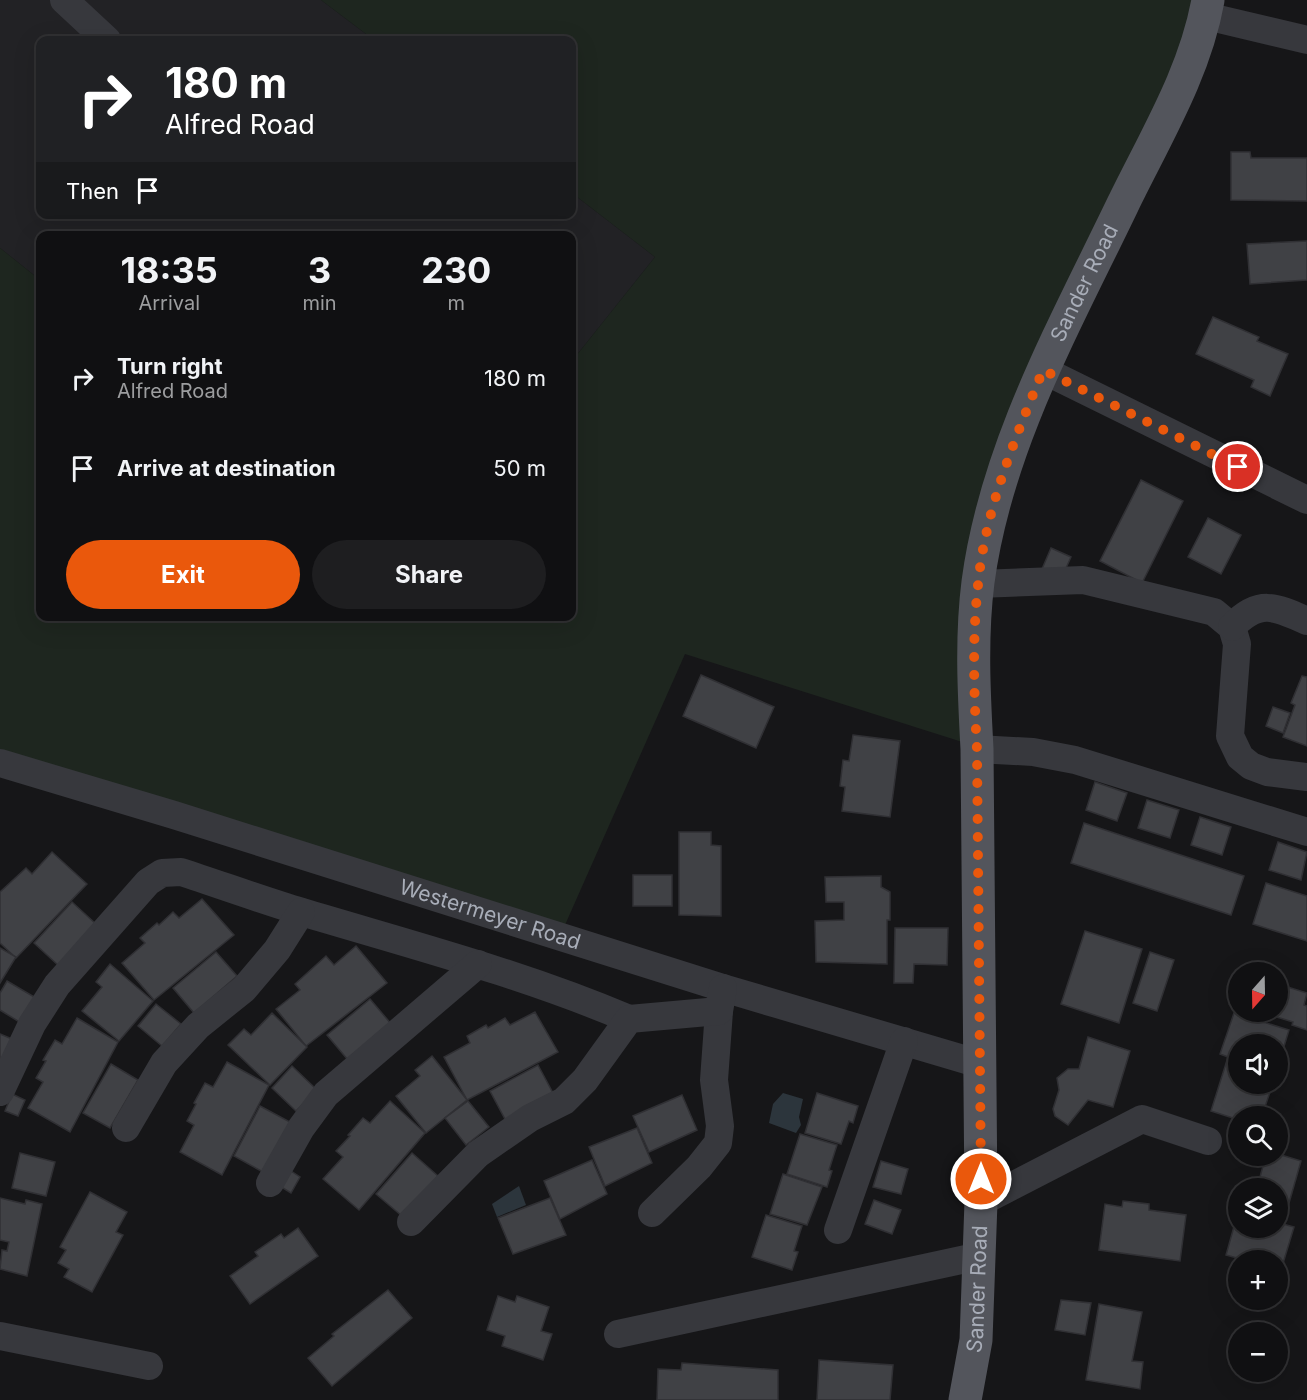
<!DOCTYPE html>
<html lang="en">
<head>
<meta charset="utf-8">
<style>
	body { margin:0; font-family:Inter,sans-serif; background:#1e1e20; color:#f1f3f6; height:100vh; display:flex; flex-direction:column; font-size:22px; white-space:nowrap }
	* { box-sizing:border-box; margin:0 }
	p { font-size:20px; color:#9c9d9f }
	.icon { flex:none; width:33px; height:33px; fill:none; stroke:currentColor; stroke-width:2; stroke-linecap:round; stroke-linejoin:round }
	.map { position:relative; flex:1; overflow:hidden }
	.side { position:absolute; left:36px; top:231px; width:540px; height:390px; display:flex; flex-direction:column; background:#101012; border-radius:12px; box-shadow:0 6px 24px #0002,0 0 0 2px #303032 }
	.side>* { flex:none }
	.guide { position:absolute; left:36px; top:36px; width:540px; height:183px; border-radius:12px; box-shadow:0 6px 24px #0002,0 0 0 2px #303032; background:#202124; color:#fff; overflow:hidden }
	.needle { width:39px; rotate:200deg }
	.tools { position:absolute; left:1228px; top:962px; display:grid; gap:12px }
	.tools a { display:grid; place-items:center; width:60px; height:60px; border-radius:50%; background:#101012; box-shadow:0 6px 24px #0002,0 0 0 2px #303032; font-size:30px }
	.pin { position:absolute; display:grid; place-items:center; width:51px; height:51px; color:#fff; margin:-26px; border:3px solid #fff; border-radius:50%; box-shadow:0 2px 6px #0007 }
	.me { position:absolute; width:66px; margin:-33px; rotate:0deg; stroke-linejoin:round; filter:drop-shadow(0 0 4px #0008) }
	.turn { display:flex; align-items:center; gap:21px; height:126px; padding:0 30px; font-size:27px }
	.turn .icon { width:78px; height:78px; stroke-width:2.5 }
	.turn b { display:block; font-size:42px; line-height:51px }
	.then { display:flex; align-items:center; height:57px; padding:0 30px; background:#0003; gap:12px; font-size:22px }
	.eta { display:flex; justify-content:space-evenly; align-items:center; height:102px; text-align:center }
	.eta b { font-size:36px; font-weight:700; line-height:42px }
	.cta { display:flex; gap:12px; margin-top:auto; padding:12px 30px }
	.cta a { flex:1; height:69px; border-radius:36px; background:#ea580c; color:#fff; font-size:24px; font-weight:700; line-height:69px; text-align:center }
	.cta a+a { background:#1e1e20; color:#f1f3f6 }
	ul { padding:0; list-style:none }
	li { display:flex; align-items:center; gap:18px; height:90px; padding:0 30px }
	li div { flex:1 }
	li b { display:block; font-size:22px }
	li em { font-style:normal }
	.map>svg:first-child { display:block }
	.built { fill:#222225 }
	.green { fill:#1e261f }
	.water { fill:#2c353c }
	.building { fill:#404145; stroke:#303034; stroke-width:1.5 }
	.lines { fill:none; stroke-linecap:round; stroke-linejoin:round }
	.minor { stroke:#37383d; stroke-width:28 }
	.major { stroke:#53555c; stroke-width:33 }
	.route { stroke:#ea580c; stroke-width:10; stroke-dasharray:0 18 }
	.labels { text-anchor:middle; stroke-width:6; stroke-linejoin:round; paint-order:stroke }
	.street-label { font-size:21px; fill:#a8adb8; stroke:#111113 }
</style>
</head>
<body>
<div class="map">
<svg width="1307" height="1400" viewBox="0 0 1307 1400">
	<rect width="100%" height="100%" fill="#161618"/>
	<path class="built" d="M0,0H321L374,40H40V214H572V193L655,257L572,361V236H40V280L0,248Z"/>
	<path class="green" d="M321,0H1210L990,530L978,747L685,654L561,934L0,763V248L40,280V616H572V361L655,257L572,193V40H374Z"/>
	<g class="water">
		<path d="M783,1093L803,1099L799,1117L801,1125L796,1133L769,1123L773,1104Z"/>
		<path d="M519,1186L526,1205L497,1217L492,1204Z"/>
	</g>
	<g class="building">
		<path d="M1231,152H1250L1251,158H1307V201L1231,200Z"/>
		<path d="M1307,241V280L1250,284L1247,244Z"/>
		<path d="M1213,317L1259,337L1257,341L1288,354L1270,396L1251,387L1254,380L1196,354Z"/>
		<path d="M1141,480L1183,501L1142,583L1100,561Z"/>
		<path d="M1208,518L1241,535L1221,574L1188,557Z"/>
		<path d="M1051,548L1071,557L1062,577L1042,569Z"/>
		<path d="M701,675L774,707L756,748L683,716Z"/>
		<path d="M1302,676L1307,677V746L1283,737L1295,705L1291,703Z"/>
		<path d="M1273,707L1290,713L1283,733L1266,726Z"/>
		<path d="M853,735L900,741L890,817L842,811L845,787L840,786L843,760L849,761Z"/>
		<path d="M1095,782L1127,793L1117,821L1086,810Z"/>
		<path d="M1147,800L1179,810L1170,838L1138,828Z"/>
		<path d="M1200,817L1231,827L1222,855L1191,845Z"/>
		<path d="M1084,823L1244,876L1231,915L1071,863Z"/>
		<path d="M679,832H711V845L721,846V916L679,915Z"/>
		<path d="M1278,842L1307,852L1301,880L1269,870Z"/>
		<path d="M52,852L87,884L16,958L0,943V892L26,868L32,874Z"/>
		<rect x="633" y="875" width="39" height="31"/>
		<path d="M881,876V887L890,892V920H887V964L816,962L815,921L844,920V902H826L825,877Z"/>
		<path d="M1266,883L1307,896V941L1253,924Z"/>
		<path d="M202,899L234,935L154,1000L122,963L145,943L140,938L157,923L159,925L173,912L179,918Z"/>
		<path d="M72,902L97,925L59,966L34,943Z"/>
		<path d="M895,928H948L947,965L914,964L913,983H894Z"/>
		<path d="M1085,931L1142,949L1119,1023L1061,1004Z"/>
		<path d="M356,946L387,983L306,1046L276,1009L300,990L295,984L326,956L334,965Z"/>
		<path d="M0,948L16,957L0,983Z"/>
		<path d="M216,952L237,976L194,1013L173,988Z"/>
		<path d="M1150,952L1174,960L1157,1011L1133,1003Z"/>
		<path d="M110,964L153,1001L119,1041L82,1011L102,987L96,982Z"/>
		<path d="M7,981L36,998L21,1023L0,1010V993Z"/>
		<path d="M1278,984L1307,993L1304,1005L1307,1006V1030L1292,1025L1293,1022L1267,1014L1268,1011H1278Z"/>
		<path d="M370,999L392,1025L348,1060L327,1035Z"/>
		<path d="M156,1004L181,1024L162,1046L138,1026Z"/>
		<path d="M535,1012L558,1052L467,1100L444,1057L470,1043L467,1036L486,1025L488,1028L505,1018L510,1025Z"/>
		<path d="M272,1013L307,1047L270,1085L228,1045L244,1029L251,1035Z"/>
		<path d="M1234,1013L1289,1030L1278,1066V1044H1239V1083H1273L1262,1116H1239V1120L1211,1111L1228,1057L1220,1054Z"/>
		<path d="M77,1018L118,1042L70,1132L28,1108L43,1082L36,1078L46,1061L43,1060L55,1040L62,1044Z"/>
		<path d="M0,1034L12,1039L0,1069Z"/>
		<path d="M1088,1037L1130,1051L1113,1107L1088,1100L1068,1125L1055,1116L1053,1109L1059,1090L1057,1078L1068,1069H1079Z"/>
		<path d="M432,1056L467,1100L426,1133L396,1096L420,1076L415,1070Z"/>
		<path d="M227,1062L269,1085L222,1175L180,1152L194,1125L187,1121L196,1104L194,1103L205,1083L213,1087Z"/>
		<path d="M111,1064L138,1080L110,1128L83,1113Z"/>
		<path d="M538,1065L554,1095L506,1121L490,1091Z"/>
		<path d="M292,1066L317,1090L296,1111L272,1088Z"/>
		<path d="M817,1093L858,1106L853,1123L849,1121L841,1144L805,1133Z"/>
		<path d="M12,1094L25,1100L18,1116L5,1111Z"/>
		<path d="M682,1095L697,1130L649,1152L633,1116Z"/>
		<path d="M390,1101L425,1133L359,1210L323,1179L343,1157L336,1151L350,1136L348,1135L363,1118L370,1123Z"/>
		<path d="M468,1101L489,1127L466,1145L445,1118Z"/>
		<path d="M260,1106L290,1122L263,1172L234,1156Z"/>
		<path d="M637,1128L652,1163L605,1186L589,1147Z"/>
		<path d="M800,1134L837,1145L829,1170L832,1171L827,1187L787,1174Z"/>
		<path d="M20,1153L55,1162L46,1196L12,1188Z"/>
		<path d="M412,1153L438,1176L402,1216L376,1194Z"/>
		<path d="M1278,1154L1301,1161L1283,1224L1294,1227L1281,1270H1278V1260H1244L1226,1255L1235,1223L1239,1227H1278V1188H1257L1266,1155Z"/>
		<path d="M592,1160L607,1194L560,1219L544,1181Z"/>
		<path d="M881,1161L908,1169L901,1194L873,1187Z"/>
		<path d="M288,1169L300,1177L291,1193L278,1185Z"/>
		<path d="M783,1174L822,1187L807,1225L770,1214Z"/>
		<path d="M90,1192L127,1212L116,1232L123,1235L92,1292L64,1277L69,1269L58,1263L66,1250L60,1247Z"/>
		<path d="M0,1198L25,1204L26,1200L42,1204L27,1276L0,1269L2,1250L7,1251L9,1242L0,1240Z"/>
		<path d="M550,1198L566,1235L513,1254L498,1218Z"/>
		<path d="M874,1200L901,1210L892,1234L865,1224Z"/>
		<path d="M1123,1201L1149,1204V1210L1186,1215L1180,1261L1099,1250L1105,1204L1122,1207Z"/>
		<path d="M766,1215L802,1226L794,1251L798,1252L792,1270L752,1257Z"/>
		<path d="M298,1228L318,1256L250,1304L230,1276L258,1256L255,1252L281,1234L284,1238Z"/>
		<path d="M388,1290L412,1318L332,1386L308,1358L334,1336L332,1334Z"/>
		<path d="M498,1296L515,1302L517,1296L549,1307L541,1331L552,1334L543,1360L502,1346L505,1336L487,1330Z"/>
		<path d="M1061,1300L1091,1303L1085,1335L1055,1330Z"/>
		<path d="M1099,1304L1142,1312L1132,1361L1143,1362L1140,1389L1086,1380Z"/>
		<path d="M819,1360L893,1365L890,1400H817Z"/>
		<path d="M682,1363L778,1370V1400H657L658,1369L681,1370Z"/>
	</g>
	<g class="lines">
		<g class="minor">
			<path d="M64,0L107,40"/>
			<path d="M1206,16L1307,40"/>
			<path d="M1043,370L1307,500"/>
			<path d="M978,584L1083,580L1214,612L1232,627L1237,644L1230,736L1240,757L1251,766L1267,772L1307,777"/>
			<path d="M1232,627C1258,599 1275,606 1307,621"/>
			<path d="M977,749L1033,752L1075,760L1307,832"/>
			<path id="s1" d="M0,763L174,815L723,988L980,1064"/>
			<path d="M0,1092L32,1024L57,985L148,882L162,873L181,872C221,885 262,900 302,912C412,945 523,974 629,1019"/>
			<path d="M126,1128L164,1063L198,1026L244,989L277,950L301,912"/>
			<path d="M270,1183L301,1128L326,1094L478,964"/>
			<path d="M981,1202L1142,1119L1208,1141"/>
			<path d="M652,1213L699,1167L718,1143L720,1126L714,1080L719,1011"/>
			<path d="M411,1222L478,1154L530,1118L564,1101L585,1080L629,1019L719,1011L723,988"/>
			<path d="M838,1230L904,1041"/>
			<path d="M618,1334L980,1256"/>
			<path d="M0,1336L149,1366"/>
		</g>
		<path class="major" id="s2" d="M965,1400L976,1340L981,1202L977,749C974,694 971,637 978,582C996,447 1065,325 1123,204C1155,138 1195,73 1208,0"/>
	</g>
	<g class="lines">
		<path class="route" d="M981,1179L977,750C974,695 972,639 978,585C985,510 1015,439 1043,370L1238,467"/>
	</g>
	<g class="labels">
		<g class="street-label">
			<text dy="7" stroke="none"><textPath href="#s2" startOffset="1138">Sander Road</textPath></text>
			<text dy="7" stroke="none"><textPath href="#s1" startOffset="513">Westermeyer Road</textPath></text>
			<text dy="7" stroke="none"><textPath href="#s2" startOffset="112">Sander Road</textPath></text>
		</g>
	</g>
</svg>
<div class="tools">
<a><svg class="needle" viewBox="-14 -14 28 28"><path d="M0-13l5 13h-10z" fill="#e53935"/><path d="M0 13l5-13h-10z" fill="#9c9d9f"/></svg></a>
<a><svg class="icon" aria-label="sound" viewBox="0 0 24 24"><path d="M4 9h4l5-4v14l-5-4H4zM17 9q2 3 0 6"/></svg></a>
<a><svg class="icon" aria-label="search" viewBox="0 0 24 24"><circle cx="10" cy="10" r="6"/><path d="M15 15l6 6"/></svg></a>
<a><svg class="icon" aria-label="layers" viewBox="0 0 24 24"><path d="M12 4l9 5-9 5-9-5zM3 14l9 5 9-5"/></svg></a>
<a>+</a>
<a>−</a>
</div>
<div class="pin" style="left:1238px;top:467px;background:#d93025"><svg class="icon" aria-label="arrive" viewBox="0 0 24 24"><path d="M6 21V4h12l-3 4 3 4H6"/></svg></div>
<svg class="me" style="left:981px;top:1179px" viewBox="-20 -20 40 40"><circle r="17" fill="#ea580c" stroke="#fff" stroke-width="3"/><path d="M0-11L8 9 0 5-8 9z" fill="#fff"/></svg>
<div class="guide">
<div class="turn"><svg class="icon" aria-label="right" viewBox="0 0 24 24"><path d="M7 20v-9h11M14 6l5 5-5 5"/></svg><div><b>180 m</b>Alfred Road</div></div>
<div class="then">Then<svg class="icon" aria-label="arrive" viewBox="0 0 24 24"><path d="M6 21V4h12l-3 4 3 4H6"/></svg></div>
</div>
<section class="side">
<div class="eta">
<div><b>18:35</b><p>Arrival</p></div>
<div><b>3</b><p>min</p></div>
<div><b>230</b><p>m</p></div>
</div>
<ul>
<li><svg class="icon" aria-label="right" viewBox="0 0 24 24"><path d="M7 20v-9h11M14 6l5 5-5 5"/></svg><div><b>Turn right</b><p>Alfred Road</p></div><em>180 m</em></li>
<li><svg class="icon" aria-label="arrive" viewBox="0 0 24 24"><path d="M6 21V4h12l-3 4 3 4H6"/></svg><div><b>Arrive at destination</b></div><em>50 m</em></li>
</ul>
<div class="cta"><a>Exit</a><a>Share</a></div>
</section>
</div>
</body>
</html>
